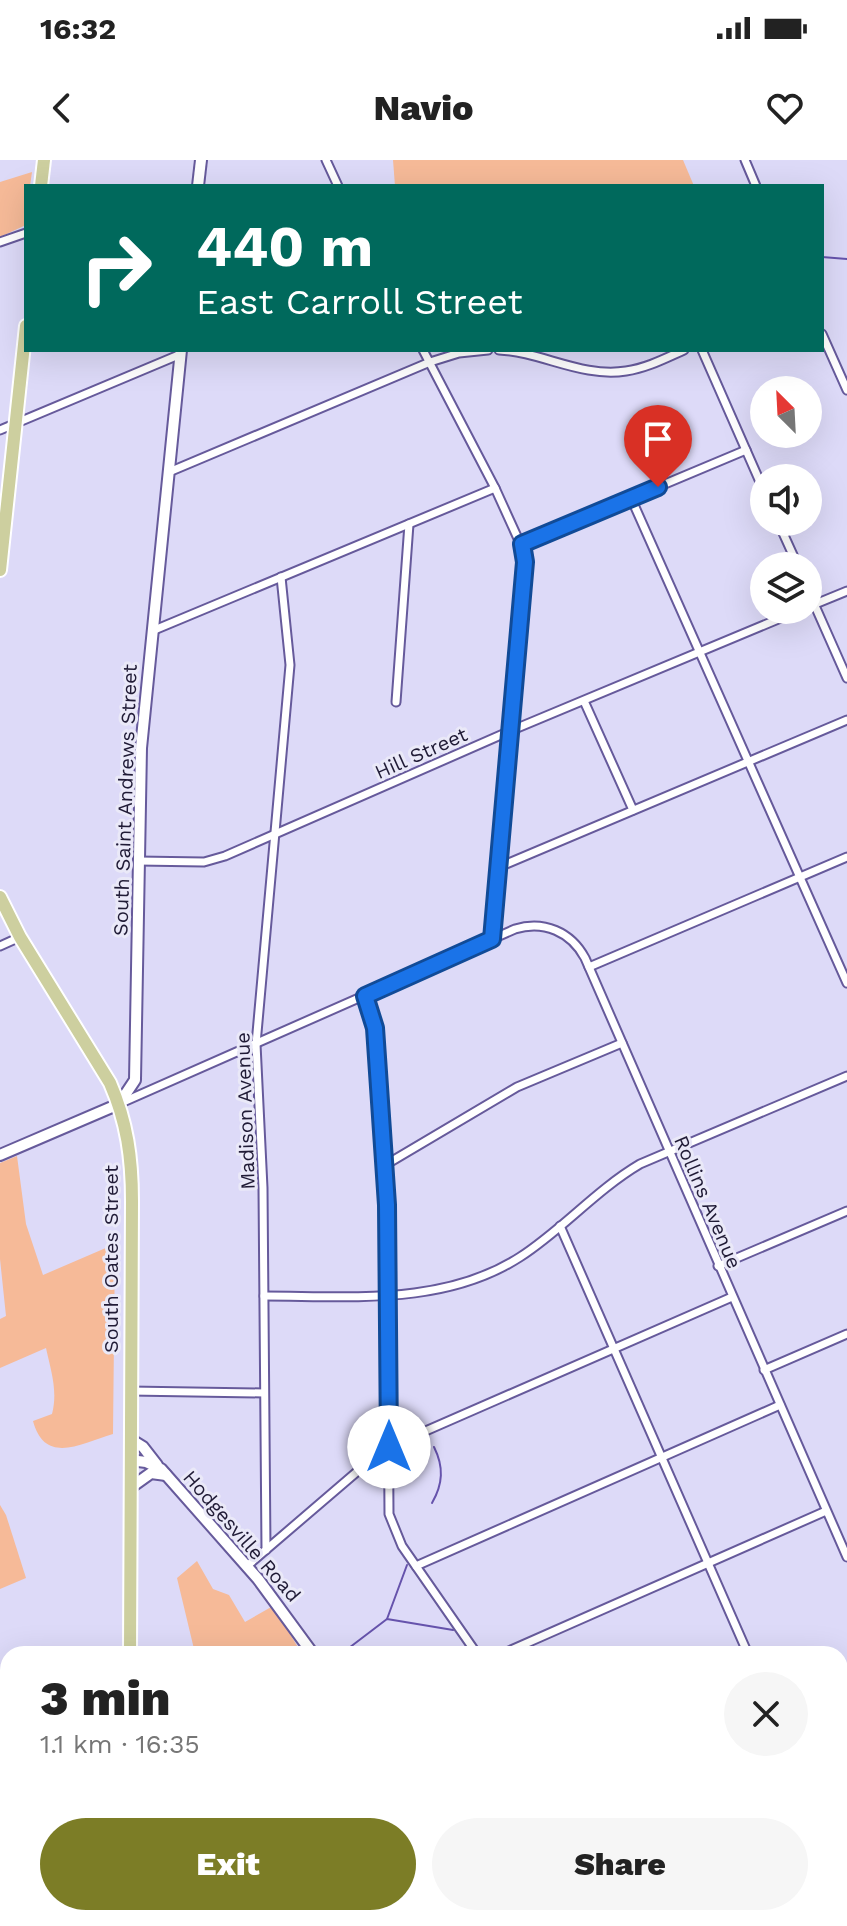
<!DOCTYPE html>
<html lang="en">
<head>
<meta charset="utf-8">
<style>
	body { margin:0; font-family:"Work Sans",sans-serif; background:#f6f6f6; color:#222; height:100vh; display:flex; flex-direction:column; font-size:30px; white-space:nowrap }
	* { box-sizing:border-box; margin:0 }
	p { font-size:26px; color:#767676 }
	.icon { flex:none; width:44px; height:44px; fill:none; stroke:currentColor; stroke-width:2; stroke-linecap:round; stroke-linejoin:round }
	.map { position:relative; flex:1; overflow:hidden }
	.panel { position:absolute; left:0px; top:1486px; width:848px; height:280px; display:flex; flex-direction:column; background:#fff; border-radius:24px 24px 0 0; box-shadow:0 8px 32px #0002 }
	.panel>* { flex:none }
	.guide { position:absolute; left:24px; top:24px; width:800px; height:168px; border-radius:0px; box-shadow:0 8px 32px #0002; background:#00695c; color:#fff; overflow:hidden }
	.needle { width:52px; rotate:336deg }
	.fabs { position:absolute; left:750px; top:216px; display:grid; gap:16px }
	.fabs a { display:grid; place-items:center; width:72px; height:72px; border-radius:50%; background:#fff; box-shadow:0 8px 32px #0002; font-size:40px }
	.pin { position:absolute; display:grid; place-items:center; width:68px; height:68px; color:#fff; margin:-82px -34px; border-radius:50% 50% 50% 0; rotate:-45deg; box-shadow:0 0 8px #0007 }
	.pin .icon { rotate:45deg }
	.me { position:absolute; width:88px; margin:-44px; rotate:0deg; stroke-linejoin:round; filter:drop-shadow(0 0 6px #0008) }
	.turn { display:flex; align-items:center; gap:28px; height:168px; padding:0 40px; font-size:36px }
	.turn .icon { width:104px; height:104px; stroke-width:2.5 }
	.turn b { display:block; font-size:56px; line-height:68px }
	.round { display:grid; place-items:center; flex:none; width:84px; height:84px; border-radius:42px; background:#f6f6f6 }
	.overview { display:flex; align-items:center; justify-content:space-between; height:136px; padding:0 40px }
	h1 { font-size:48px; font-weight:800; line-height:60px }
	.button { display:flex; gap:16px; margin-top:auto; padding:16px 40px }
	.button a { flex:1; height:92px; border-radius:48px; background:#7c7d26; color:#fff; font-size:32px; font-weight:800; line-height:92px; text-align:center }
	.button a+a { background:#f6f6f6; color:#222 }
	.status { display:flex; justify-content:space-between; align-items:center; height:56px; padding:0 40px; background:#fff; direction:ltr }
	.status svg { height:22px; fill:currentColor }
	header { display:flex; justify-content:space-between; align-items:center; height:104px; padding:0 40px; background:#fff; font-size:36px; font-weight:800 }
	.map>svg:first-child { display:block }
	.green { fill:#f6ba98 }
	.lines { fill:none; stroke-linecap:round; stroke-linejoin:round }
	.stream { stroke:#6653ac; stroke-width:2 }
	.street-casing { stroke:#665a9b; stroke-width:11 }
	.secondary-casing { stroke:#665a9b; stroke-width:14 }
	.primary-casing { stroke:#fff; stroke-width:16 }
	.highway-casing { stroke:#fff; stroke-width:18 }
	.street { stroke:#fff; stroke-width:7 }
	.secondary { stroke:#fff; stroke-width:10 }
	.primary { stroke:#cdcf9f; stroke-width:12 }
	.highway { stroke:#acaf5f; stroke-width:14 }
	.route-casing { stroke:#114b97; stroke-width:20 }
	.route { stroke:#1a73e8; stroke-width:14 }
	.labels { text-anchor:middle; stroke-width:6; stroke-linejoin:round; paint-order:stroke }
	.street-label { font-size:20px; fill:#201b36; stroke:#eae9f8 }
</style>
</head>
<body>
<div class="status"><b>16:32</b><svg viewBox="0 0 49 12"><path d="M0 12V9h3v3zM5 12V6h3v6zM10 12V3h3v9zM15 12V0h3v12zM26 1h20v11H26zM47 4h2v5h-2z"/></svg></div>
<header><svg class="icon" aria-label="back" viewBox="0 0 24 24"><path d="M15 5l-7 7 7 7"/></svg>Navio<svg class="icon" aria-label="heart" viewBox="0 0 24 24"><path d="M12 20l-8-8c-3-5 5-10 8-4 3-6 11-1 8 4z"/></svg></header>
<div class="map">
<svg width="847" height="1766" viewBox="0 0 847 1766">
	<rect width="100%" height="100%" fill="#dddaf8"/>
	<g class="green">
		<path d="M393,0H683L694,26H395Z"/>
		<path d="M32,12L30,26H26V65L0,77V22Z"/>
		<path d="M17,996L26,1064L43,1115L115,1084L113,1274C82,1283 45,1306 33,1261L52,1254C58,1231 51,1211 46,1188L0,1208V1159L6,1156L0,1099V1003Z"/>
		<path d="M0,1345L6,1355L26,1418L0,1429Z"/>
		<path d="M197,1401L213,1429L229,1435L245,1462L273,1446L302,1494H192L194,1489L177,1418Z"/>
		<path d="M847,1532V1669L840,1654V1540Z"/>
		<path d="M482,1758H570L569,1766H486Z"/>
	</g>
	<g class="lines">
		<g class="stream">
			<path d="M822,97L847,99"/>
			<path d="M432,1343C443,1324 444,1307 434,1287"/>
			<path d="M387,1459L407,1405"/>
			<path d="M341,1494L387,1459L453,1470"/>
			<path d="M0,1536L5,1547"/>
			<path d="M0,1649L8,1641"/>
			<path d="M382,1758L386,1766"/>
			<path d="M152,1766L168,1758"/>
		</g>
		<g class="street-casing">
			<g id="street">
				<path d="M326,0L338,26"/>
				<path d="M745,0L756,26"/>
				<path d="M0,82L26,73"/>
				<path d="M822,174L847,230"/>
				<path d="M423,190L495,328L525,394L492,779"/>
				<path d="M499,190C542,192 582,218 626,211C647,208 666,198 684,190"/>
				<path d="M702,190L764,331"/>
				<path d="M0,270L181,194"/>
				<path d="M169,312L430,202L459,193L488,190"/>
				<path d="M631,338L847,823"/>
				<path d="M778,362L798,406"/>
				<path d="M522,384L746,290"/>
				<path d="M808,430L847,518"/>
				<path d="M808,447L847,431"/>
				<path d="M152,471L495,328"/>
				<path d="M584,541L633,650"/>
				<path d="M396,542L409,364"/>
				<path d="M138,701L204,702L225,696L510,571L800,450"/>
				<path d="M499,707L847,560"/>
				<path d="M0,786L20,777"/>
				<path d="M589,807L847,697"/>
				<path d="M365,836L375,868L387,1045L389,1354L402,1386L477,1494"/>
				<path d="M121,943L515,769C544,760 571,772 585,798L847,1397"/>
				<path d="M384,1003L392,1001L517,927L622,883"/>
				<path d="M560,1066L748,1494"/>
				<path d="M718,1106L847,1051"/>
				<path d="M264,1136C350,1136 444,1146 520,1097C562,1070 596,1030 640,1004L847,916"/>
				<path d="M764,1210L847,1174"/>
				<path d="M130,1231L264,1233"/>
				<path d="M266,1390L263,1028L256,884L290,505L281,417"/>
				<path d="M247,1406L366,1304L389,1287L732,1137"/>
				<path d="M416,1406L780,1245"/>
				<path d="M502,1494L826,1351"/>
				<path d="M840,1529L847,1521"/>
				<path d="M0,1560L7,1587L5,1596L0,1601"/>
				<path d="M840,1673L847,1689"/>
				<path d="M840,1723L847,1720"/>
				<path d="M656,1758L662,1766"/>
				<path d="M758,1766L774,1758"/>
			</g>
		</g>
		<g class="secondary-casing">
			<g id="secondary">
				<path d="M198,26L201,0"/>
				<path d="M0,995L119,944L135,920L141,588L181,190"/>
				<path d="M130,1279L143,1287L157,1305"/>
				<path d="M130,1300L146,1302L161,1309L258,1419L313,1494"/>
				<path d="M130,1328L151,1313L166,1315"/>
				<path d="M473,1758L477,1766"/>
			</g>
		</g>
		<g class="primary-casing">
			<g id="primary">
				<path d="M41,26L44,0"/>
				<path d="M0,410L26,166"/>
				<path d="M0,737L20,777L110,923C127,962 132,998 132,1041L130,1494"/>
				<path d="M127,1766V1758"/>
			</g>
		</g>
		<g class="highway-casing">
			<g id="highway">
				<path d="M840,1750L847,1747"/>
				<path d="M810,1766L826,1758"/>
			</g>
		</g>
		<use href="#street" class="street"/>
		<use href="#secondary" class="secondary"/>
		<use href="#primary" class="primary"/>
		<use href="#highway" class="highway"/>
	</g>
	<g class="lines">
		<g class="route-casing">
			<path id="route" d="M389,1287L387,1045L375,868L365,836L492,779L525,402L522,384L658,327"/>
		</g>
		<use href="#route" class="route"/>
	</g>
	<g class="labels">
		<g class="street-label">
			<text transform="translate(421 593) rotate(-24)" y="7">Hill Street</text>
			<text transform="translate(125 640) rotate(-88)" y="7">South Saint Andrews Street</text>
			<text transform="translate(245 951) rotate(-92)" y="7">Madison Avenue</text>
			<text transform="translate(708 1042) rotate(67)" y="7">Rollins Avenue</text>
			<text transform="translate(111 1099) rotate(-90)" y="7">South Oates Street</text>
			<text transform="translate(242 1376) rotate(49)" y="7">Hodgesville Road</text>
		</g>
	</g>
</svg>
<div class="fabs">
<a><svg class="needle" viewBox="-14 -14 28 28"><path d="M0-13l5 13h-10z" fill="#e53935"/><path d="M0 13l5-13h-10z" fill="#767676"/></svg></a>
<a><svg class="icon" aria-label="sound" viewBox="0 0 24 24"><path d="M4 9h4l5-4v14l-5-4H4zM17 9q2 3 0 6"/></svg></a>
<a><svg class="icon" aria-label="layers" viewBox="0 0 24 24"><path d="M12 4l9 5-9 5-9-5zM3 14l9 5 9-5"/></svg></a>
</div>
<div class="pin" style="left:658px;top:327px;background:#d93025"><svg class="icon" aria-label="arrive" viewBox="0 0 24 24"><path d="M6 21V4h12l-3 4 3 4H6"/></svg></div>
<svg class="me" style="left:389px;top:1287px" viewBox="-20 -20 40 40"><circle r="19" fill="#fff"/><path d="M0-13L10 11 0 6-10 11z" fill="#1a73e8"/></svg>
<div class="guide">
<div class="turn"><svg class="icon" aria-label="right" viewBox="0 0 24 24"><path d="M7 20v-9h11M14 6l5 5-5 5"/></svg><div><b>440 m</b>East Carroll Street</div></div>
</div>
<section class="panel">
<div class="overview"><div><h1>3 min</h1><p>1.1 km · 16:35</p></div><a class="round"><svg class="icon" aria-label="close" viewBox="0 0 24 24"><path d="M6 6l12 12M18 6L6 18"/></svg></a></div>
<div class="button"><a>Exit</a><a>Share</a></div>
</section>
</div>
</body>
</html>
